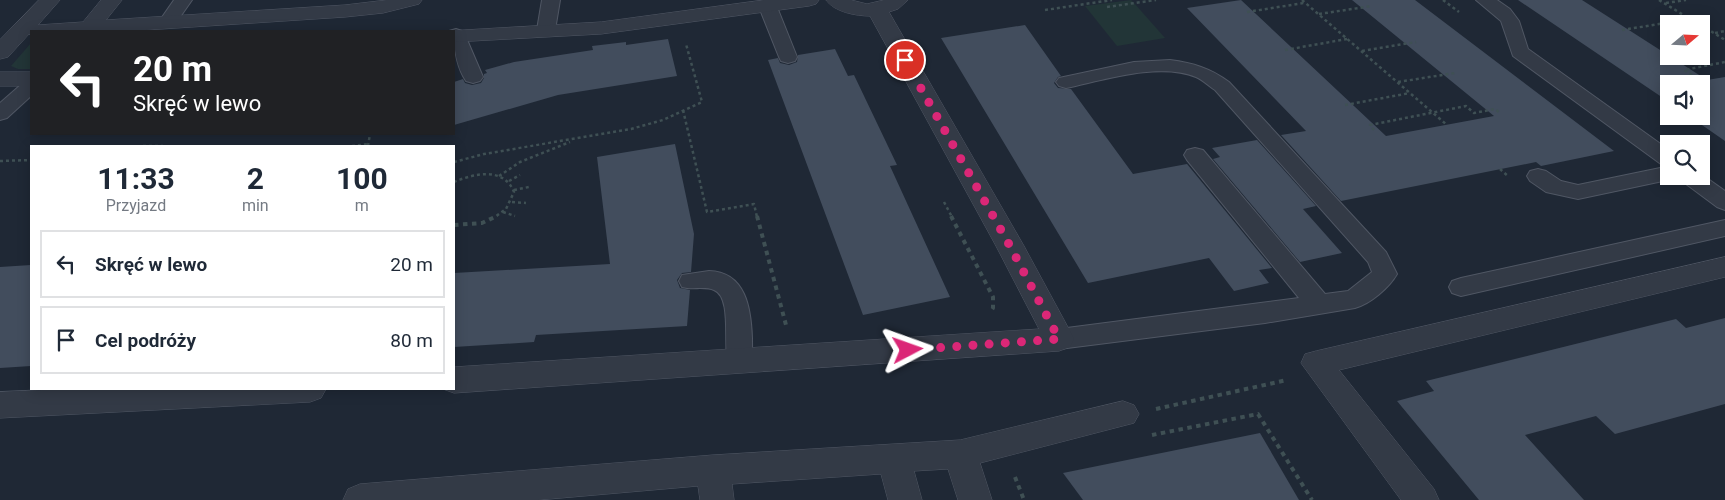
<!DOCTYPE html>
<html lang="pl">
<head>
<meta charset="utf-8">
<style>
	body { margin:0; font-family:Roboto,sans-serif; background:#f2f2f3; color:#1f2937; height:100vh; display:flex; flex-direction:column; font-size:19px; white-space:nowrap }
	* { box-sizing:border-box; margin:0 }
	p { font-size:16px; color:#747a83 }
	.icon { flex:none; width:28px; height:28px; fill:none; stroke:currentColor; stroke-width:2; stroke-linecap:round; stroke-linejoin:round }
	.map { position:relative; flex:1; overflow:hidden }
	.panel { position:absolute; left:30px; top:145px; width:425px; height:245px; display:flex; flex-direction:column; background:#fff; border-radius:0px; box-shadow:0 2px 12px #0003 }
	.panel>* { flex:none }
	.banner { position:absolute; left:30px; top:30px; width:425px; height:105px; border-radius:0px; box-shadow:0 2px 12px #0003; background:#202124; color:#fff; overflow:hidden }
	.needle { width:32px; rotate:71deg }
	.buttons { position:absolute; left:1660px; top:15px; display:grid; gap:10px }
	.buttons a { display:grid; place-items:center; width:50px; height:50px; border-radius:0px; background:#fff; box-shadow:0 2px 12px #0003; font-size:25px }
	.pin { position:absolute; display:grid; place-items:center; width:42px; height:42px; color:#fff; margin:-21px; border:2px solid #fff; border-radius:50%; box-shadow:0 1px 5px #0007 }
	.me { position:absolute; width:55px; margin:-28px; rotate:86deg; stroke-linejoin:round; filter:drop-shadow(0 0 4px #0008) }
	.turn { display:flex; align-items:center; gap:18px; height:105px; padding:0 20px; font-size:22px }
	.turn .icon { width:65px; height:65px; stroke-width:2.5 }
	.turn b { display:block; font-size:35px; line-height:42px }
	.eta { display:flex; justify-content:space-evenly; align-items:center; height:85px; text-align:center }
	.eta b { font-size:30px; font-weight:700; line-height:35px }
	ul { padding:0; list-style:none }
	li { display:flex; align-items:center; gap:15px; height:68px; margin:0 10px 8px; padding:0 10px; border:2px solid #e0e1e3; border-radius:0px }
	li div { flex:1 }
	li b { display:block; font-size:19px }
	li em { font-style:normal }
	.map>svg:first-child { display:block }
	.green { fill:#223537 }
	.building { fill:#424d5d }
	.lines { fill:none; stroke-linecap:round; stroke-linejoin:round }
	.service-casing { stroke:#505764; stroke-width:2 }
	.minor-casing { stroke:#505764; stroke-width:1 }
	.path-far1 { stroke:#3f5054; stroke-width:2.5; stroke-dasharray:3 3; stroke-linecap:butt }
	.path { stroke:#3f5054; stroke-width:4; stroke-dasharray:4.5 4.5; stroke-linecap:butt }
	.service { fill:#333a46; fill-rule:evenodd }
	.minor { fill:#333a46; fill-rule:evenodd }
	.route { stroke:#db2777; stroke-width:9; stroke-dasharray:0 16.2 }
</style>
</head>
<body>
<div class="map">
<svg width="1725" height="500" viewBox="0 0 1725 500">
	<rect width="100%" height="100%" fill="#1f2835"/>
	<g class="green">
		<path d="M1131,0L1134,3L1165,38L1117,46L1085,6Z"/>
		<path d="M31,43V69H18L11,66Z"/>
	</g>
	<g class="building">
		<path d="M1241,0L1386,136L1494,116L1352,0H1415L1614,151L1541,166L1536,162L1341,201L1281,135L1306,131L1187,8Z"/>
		<path d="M1518,0H1582L1707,80L1725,77V141L1689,116H1701V84H1669V102Z"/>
		<path d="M1025,25L1061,76L1058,77L1054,83L1058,88L1071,89L1133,174L1187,164L1272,268L1259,270L1269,283L1234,291L1209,258L1088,283L941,38Z"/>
		<path d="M668,39L677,76L558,95L454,125V82L463,79L465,83L472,85L481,83L484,78V74L487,73L485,70L514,62L593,50L592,46L626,42V45Z"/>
		<path d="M835,49L848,76L854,75L897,165L890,166L950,297L863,315L768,60L778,58L780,63L789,65L797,62L798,55Z"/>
		<path d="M1257,140L1316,206L1303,209L1342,253L1300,262L1213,159L1220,157L1212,148Z"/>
		<path d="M675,144L694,234L691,272L682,273L677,280L680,288L690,290L687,326L536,335L534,342L454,347V273L610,264L597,157Z"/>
		<path d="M31,265V366L0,368V267Z"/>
		<path d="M1725,318V404L1615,434L1596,416L1525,435L1584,500H1479L1397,401L1434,391L1426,381L1676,319L1686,328Z"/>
		<path d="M1260,433L1299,500H1083L1063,473Z"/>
	</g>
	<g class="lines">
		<g class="service-casing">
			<g id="service">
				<path d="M174,0H192L173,27L167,28L161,27L158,23Z"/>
				<path d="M542,0H560L555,30L552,34L546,35L540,34L537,30Z"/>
				<path d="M1476,0H1497L1510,9L1519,21L1528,49L1669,150V176H1678L1677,178L1578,199L1546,192L1530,181L1527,176L1530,171L1538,169L1546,171L1561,181L1578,185L1665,167L1513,56L1501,21Z"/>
				<path d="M768,2L774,3L777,7L797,57L795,61L788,63L781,61L779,57L759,7L762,3Z"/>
				<path d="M456,29L462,31L465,35L483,77L480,81L473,83L466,81C456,66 454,49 454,31H449Z"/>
				<path d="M1170,60C1193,63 1210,68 1229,82L1386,252L1397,274C1389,288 1370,304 1355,308L1265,323L1059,349L1050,346L1046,339L1050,332L1059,329L1299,298L1187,160L1184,155L1187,150L1195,148L1203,150L1325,294L1348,291L1372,272L1368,262L1215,90C1209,86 1203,80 1196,77C1159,62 1104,80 1066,88L1059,86L1056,82L1059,78L1134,62Z"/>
				<path d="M31,80V96L7,118L0,120V103L24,82Z"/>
				<path d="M1701,174L1725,191V210L1717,207L1682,181L1679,176H1701Z"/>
				<path d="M1725,220V236L1461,296L1452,293L1449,287L1452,281L1461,278Z"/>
				<path d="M709,271C746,272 751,309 752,338C752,349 753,359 748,368L739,371L730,368C721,352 734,298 714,290C705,286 692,290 682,287L679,281L682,275Z"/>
			</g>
		</g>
		<g class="minor-casing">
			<g id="minor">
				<path d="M39,0H60L38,25L83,22L101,0H122L106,20L345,5L387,0H422L419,4L383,13L345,17L131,31H31V36L29,34L8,57L0,59V40Z"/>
				<path d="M764,0H819L816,4L809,6L601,34L454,42V31H447L601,22Z"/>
				<path d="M826,0H851L867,4L884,0H908L898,9L889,12L1024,246L1070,331L1074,339L1070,347L1059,351L454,393L443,389H454V367L1039,329L996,246L870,16C856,16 834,12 826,0Z"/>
				<rect x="0" y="72" width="31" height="14"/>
				<path d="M1725,257V277L1339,370L1434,489L1439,500H1401L1301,363L1305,354L1316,351Z"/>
				<path d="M61,389H326L321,398L310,402L0,418V392Z"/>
				<path d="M1123,401L1134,405L1139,414L1134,423L980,463L992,500H958L948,469L914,471L922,500H888L881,474L732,484L734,500H700L698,486L538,500H343L348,489L360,484L713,455L960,440Z"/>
			</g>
		</g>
		<g class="path-far1">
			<path d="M1302,0L1447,125"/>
			<path d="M1443,0L1459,12"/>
			<path d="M1659,0L1698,24"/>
			<path d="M1666,3L1686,0"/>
			<path d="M1107,7L1156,0"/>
			<path d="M1045,10L1112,0"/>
			<path d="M1247,12L1304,3"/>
			<path d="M1319,14L1372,6"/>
			<path d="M1701,25L1725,40"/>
			<path d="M1622,30L1690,19"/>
			<path d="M1715,33L1725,31"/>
			<path d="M1285,50L1347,39"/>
			<path d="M1362,51L1416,42"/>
			<path d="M1692,75L1684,70L1725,62"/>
			<path d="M1398,82L1455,73"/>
			<path d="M1345,105L1410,93"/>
			<path d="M683,110L707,212L754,204L757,217"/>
			<path d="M1374,130L1370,125L1466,106L1474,113L1495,109L1500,113"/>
			<path d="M143,146H163"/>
			<path d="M352,146L369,144"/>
			<path d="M368,146L370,134"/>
			<path d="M0,161L31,160"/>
			<path d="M454,162L484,154L631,129L663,120L702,102L686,44"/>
			<path d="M1500,169L1509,177"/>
			<path d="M499,176L520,162L570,142"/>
			<path d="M509,181L520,175"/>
			<path d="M454,182C475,173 504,167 514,192L506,209L495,217"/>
			<path d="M514,190L529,187"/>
			<path d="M512,202L526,203"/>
			<path d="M944,202L952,217"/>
			<path d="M503,212L515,216"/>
		</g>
		<g class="path">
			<path d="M757,216L786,325"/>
			<path d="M951,216L993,297V308L991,311"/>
			<path d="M454,225L482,223L497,216"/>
			<path d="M1156,409L1287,380"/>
			<path d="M1152,435L1258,414L1312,500"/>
			<path d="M1015,477L1024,500"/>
		</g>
		<use href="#service" class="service"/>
		<use href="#minor" class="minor"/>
	</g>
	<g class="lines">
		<path class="route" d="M905,60L1010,246L1059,339L908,350"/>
	</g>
</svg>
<div class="buttons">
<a><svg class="needle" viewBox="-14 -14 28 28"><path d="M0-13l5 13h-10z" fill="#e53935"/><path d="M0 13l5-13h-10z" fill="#747a83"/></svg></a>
<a><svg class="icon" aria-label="sound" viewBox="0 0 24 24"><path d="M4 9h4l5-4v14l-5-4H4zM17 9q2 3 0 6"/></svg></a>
<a><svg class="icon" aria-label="search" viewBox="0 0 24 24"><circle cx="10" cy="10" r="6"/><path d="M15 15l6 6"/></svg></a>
</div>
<div class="pin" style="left:905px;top:60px;background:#d93025"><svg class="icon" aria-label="arrive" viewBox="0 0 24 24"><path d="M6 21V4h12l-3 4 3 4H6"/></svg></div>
<svg class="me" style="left:908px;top:350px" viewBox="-20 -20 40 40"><path d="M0-17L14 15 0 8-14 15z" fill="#db2777" stroke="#fff" stroke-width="4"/></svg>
<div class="banner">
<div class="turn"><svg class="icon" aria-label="left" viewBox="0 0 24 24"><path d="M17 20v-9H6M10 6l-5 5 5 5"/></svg><div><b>20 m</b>Skręć w lewo</div></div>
</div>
<section class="panel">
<div class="eta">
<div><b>11:33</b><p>Przyjazd</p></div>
<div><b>2</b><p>min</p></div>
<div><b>100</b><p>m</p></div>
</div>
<ul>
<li><svg class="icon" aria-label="left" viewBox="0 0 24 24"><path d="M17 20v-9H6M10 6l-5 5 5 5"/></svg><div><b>Skręć w lewo</b></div><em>20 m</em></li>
<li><svg class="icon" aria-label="arrive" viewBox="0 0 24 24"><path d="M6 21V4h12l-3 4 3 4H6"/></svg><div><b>Cel podróży</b></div><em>80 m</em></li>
</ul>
</section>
</div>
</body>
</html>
